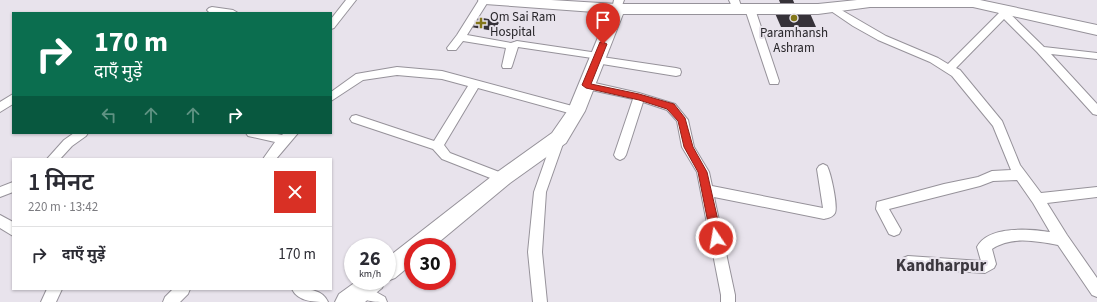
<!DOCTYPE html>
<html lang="hi">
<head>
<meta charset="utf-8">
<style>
	body { margin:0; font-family:"Source Sans 3","Noto Sans Devanagari",sans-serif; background:#f2f2f3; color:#2b2b33; height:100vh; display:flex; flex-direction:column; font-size:15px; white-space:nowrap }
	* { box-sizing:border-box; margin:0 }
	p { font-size:13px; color:#7c7c81 }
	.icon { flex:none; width:22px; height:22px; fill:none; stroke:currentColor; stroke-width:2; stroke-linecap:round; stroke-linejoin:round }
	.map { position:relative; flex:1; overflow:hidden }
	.details { position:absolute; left:12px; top:158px; width:320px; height:132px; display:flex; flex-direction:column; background:#fff; border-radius:0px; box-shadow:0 1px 3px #0004 }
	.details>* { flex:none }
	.banner { position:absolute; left:12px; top:12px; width:320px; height:122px; border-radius:0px; box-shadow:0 1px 3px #0004; background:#0b6e4f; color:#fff; overflow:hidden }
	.speed { position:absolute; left:344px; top:238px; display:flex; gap:8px; font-size:20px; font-weight:700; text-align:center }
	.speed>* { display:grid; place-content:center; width:52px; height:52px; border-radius:50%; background:#fff; box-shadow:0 1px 3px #0004; line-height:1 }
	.speed small { font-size:10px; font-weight:400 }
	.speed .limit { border:6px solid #d22; background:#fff; color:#111 }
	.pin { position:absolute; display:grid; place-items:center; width:34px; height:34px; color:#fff; margin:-41px -17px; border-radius:50% 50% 50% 0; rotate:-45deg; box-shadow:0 0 4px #0007 }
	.pin .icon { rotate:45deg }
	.me { position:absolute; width:44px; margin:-22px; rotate:348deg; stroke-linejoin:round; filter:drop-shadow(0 0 3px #0008) }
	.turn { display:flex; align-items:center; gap:14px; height:84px; padding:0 16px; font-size:18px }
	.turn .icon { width:52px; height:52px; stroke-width:2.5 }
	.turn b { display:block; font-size:28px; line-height:34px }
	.lanes { display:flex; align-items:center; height:38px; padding:0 16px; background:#0003; justify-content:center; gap:20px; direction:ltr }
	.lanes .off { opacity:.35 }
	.round { display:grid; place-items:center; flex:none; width:42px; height:42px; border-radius:0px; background:#f2f2f3 }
	.headline { display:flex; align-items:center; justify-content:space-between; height:68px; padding:0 16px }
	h1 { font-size:24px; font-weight:600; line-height:30px }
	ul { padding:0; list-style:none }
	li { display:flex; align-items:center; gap:12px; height:56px; padding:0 16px; border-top:1px solid #e1e1e2 }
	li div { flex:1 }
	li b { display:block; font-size:15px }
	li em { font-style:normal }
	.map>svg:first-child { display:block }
	.building { fill:#363239 }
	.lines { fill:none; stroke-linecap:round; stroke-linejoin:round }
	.street-casing { stroke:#96929a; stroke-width:2 }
	.primary-casing { stroke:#96929a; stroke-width:2 }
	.street { fill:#fff; fill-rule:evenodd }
	.primary { fill:#fff; fill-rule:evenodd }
	.route { fill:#d93025; stroke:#8d1f18 }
	.poi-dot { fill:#84771a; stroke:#e8e3ec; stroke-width:1.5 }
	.labels { text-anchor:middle; stroke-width:4; stroke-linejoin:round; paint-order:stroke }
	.poi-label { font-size:13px; fill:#272529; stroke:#e8e3ec; text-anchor:start }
	.district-label { font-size:17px; font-weight:bold; fill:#3c383f; stroke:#e8e3ec }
</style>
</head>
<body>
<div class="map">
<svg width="1097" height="302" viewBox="0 0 1097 302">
	<rect width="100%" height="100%" fill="#e8e3ec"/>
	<g class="building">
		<path d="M779,0H793L795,5H781Z"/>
		<path d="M774,11H809L816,27H781Z"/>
		<path d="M477,17L500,21L494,31L471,27Z"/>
	</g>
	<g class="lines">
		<g class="street-casing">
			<g id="street">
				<path d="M346,0H356L334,28L331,29V19Z"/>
				<path d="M479,0H489L467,35L511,43L517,41L598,53L602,54V57L676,68L680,69L681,72L680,75L676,76L596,63L592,62V58L518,47L512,66L511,68H503L502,66L506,48L463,41L456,50H448L447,48L457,35Z"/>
				<path d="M614,0H624L620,11L617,12L612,9Z"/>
				<path d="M729,0H739L742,9L740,11H734Z"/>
				<path d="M831,4L886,36L938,58L948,64L999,13L994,8L999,5L1002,6L1044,47L1097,53V59L1051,54L1097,104V115L1093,114L1037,52L1004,19L956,68L960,70L1002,121L1020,165L1041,193L1097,187V197L1047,203L1067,235L1097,278V297L1092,295L1058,245C1035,241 1012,236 992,249L996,264L994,268L985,273L908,268L903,266L901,262L903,258L908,256L981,261L977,247C988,225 1031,229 1050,232L1033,203L1017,180L993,181L980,186L889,209L901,230L899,234L894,236L889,234L876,209L877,202L944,184L978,177L992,171L1011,170L993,126L952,76L930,62L878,40L853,26L828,9L826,7Z"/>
				<path d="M750,6L755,9L779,81L778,84H770L745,9Z"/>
				<path d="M212,7L233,10L238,13L209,12L207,10L209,8Z"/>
				<path d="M397,67L442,71L576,107L580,108L582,111L580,114L576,115L478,88L444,145L450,153L507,175L509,178L507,181L503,183L442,159L433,149L352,122L350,119L352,116L356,115L434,141L468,86L442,79L397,75L363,80L331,101V92L356,74Z"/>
				<path d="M586,81L639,93L675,104L688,120L694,147L709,172L712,186L823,208L817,169L819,166L823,164L827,166C831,173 838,206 835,213C833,217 828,218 824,219L714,197L735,295V302H721V295L697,172L682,147L677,121L667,110L643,102L626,155L624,158L620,160L616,158L614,155L633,99L582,88L581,85L582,82Z"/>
				<path d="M13,94V104L0,112V102Z"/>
				<path d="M74,133H88L86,136L72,146L60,159H47L64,140Z"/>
				<path d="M246,133H272L282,135L284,133H298L276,159H263L275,142L248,136Z"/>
				<path d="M559,134L563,135L565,138L546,192L542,252L547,302H533L528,252L534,192L553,138L555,135Z"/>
				<path d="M13,182V192L0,197V187Z"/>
				<path d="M0,215L13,222V236L0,228Z"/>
				<path d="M362,284L385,297L387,302C375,302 361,302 355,291L357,286Z"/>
				<path d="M47,289H62L56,302H41Z"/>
				<path d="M173,289H190L188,294L180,302H163L165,297Z"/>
				<path d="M292,289C305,289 322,288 328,302C315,302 298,302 292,289Z"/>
			</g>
		</g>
		<g class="primary-casing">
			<g id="primary">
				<path d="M478,0H551L617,4H818L857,0H980L1097,25V35L973,7H870L818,14H623L585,111L566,143L510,183L433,247H413V263L395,278L387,281V258L496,173L552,133L568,110L608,13L485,4L480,3Z"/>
				<path d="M357,281H385L382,288L365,302H335L339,294Z"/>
			</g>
		</g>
		<use href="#street" class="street"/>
		<use href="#primary" class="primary"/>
	</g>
	<path class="route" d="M600,42H603L607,44L591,84L639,94L674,104L685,118L693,147L707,172L722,238L720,241L716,243L713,241L711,238L698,172L684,147L678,121L667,109L639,100L586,88L582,85Z"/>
	<g class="poi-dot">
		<circle cx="794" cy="18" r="4"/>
		<path d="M479 17h4v4h4v4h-4v4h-4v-4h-4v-4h4z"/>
	</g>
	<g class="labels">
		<g class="poi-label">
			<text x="490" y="21">Om Sai Ram<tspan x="490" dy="15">Hospital</tspan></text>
			<text x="794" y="37" text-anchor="middle">Paramhansh<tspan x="794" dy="15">Ashram</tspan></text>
		</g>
		<g class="district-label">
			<text x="941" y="271">Kandharpur</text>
		</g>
	</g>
</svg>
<div class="speed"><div>26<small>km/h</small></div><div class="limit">30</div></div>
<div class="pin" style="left:603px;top:44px;background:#d93025"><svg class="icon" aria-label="arrive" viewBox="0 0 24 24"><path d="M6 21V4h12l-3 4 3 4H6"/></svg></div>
<svg class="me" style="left:716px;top:238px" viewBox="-20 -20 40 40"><circle r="17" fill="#d93025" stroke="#fff" stroke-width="3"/><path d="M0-11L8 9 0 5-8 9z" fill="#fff"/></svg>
<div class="banner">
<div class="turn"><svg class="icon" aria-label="right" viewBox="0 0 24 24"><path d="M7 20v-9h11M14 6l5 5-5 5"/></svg><div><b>170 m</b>दाएँ मुड़ें</div></div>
<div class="lanes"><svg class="icon off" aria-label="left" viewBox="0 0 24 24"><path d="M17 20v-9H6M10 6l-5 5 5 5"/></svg><svg class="icon off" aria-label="ahead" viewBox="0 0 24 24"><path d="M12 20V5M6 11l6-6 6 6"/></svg><svg class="icon off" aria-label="ahead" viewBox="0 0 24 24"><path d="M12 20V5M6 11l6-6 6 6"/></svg><svg class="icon" aria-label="right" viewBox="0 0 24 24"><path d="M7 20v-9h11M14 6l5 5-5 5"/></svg></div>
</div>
<section class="details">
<div class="headline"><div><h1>1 मिनट</h1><p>220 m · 13:42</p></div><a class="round" style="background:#d93025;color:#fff"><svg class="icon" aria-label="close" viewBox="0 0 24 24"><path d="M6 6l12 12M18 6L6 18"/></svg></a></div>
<ul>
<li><svg class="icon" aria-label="right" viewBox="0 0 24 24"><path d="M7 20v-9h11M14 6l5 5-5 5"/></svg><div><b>दाएँ मुड़ें</b></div><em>170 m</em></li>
</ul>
</section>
</div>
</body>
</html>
